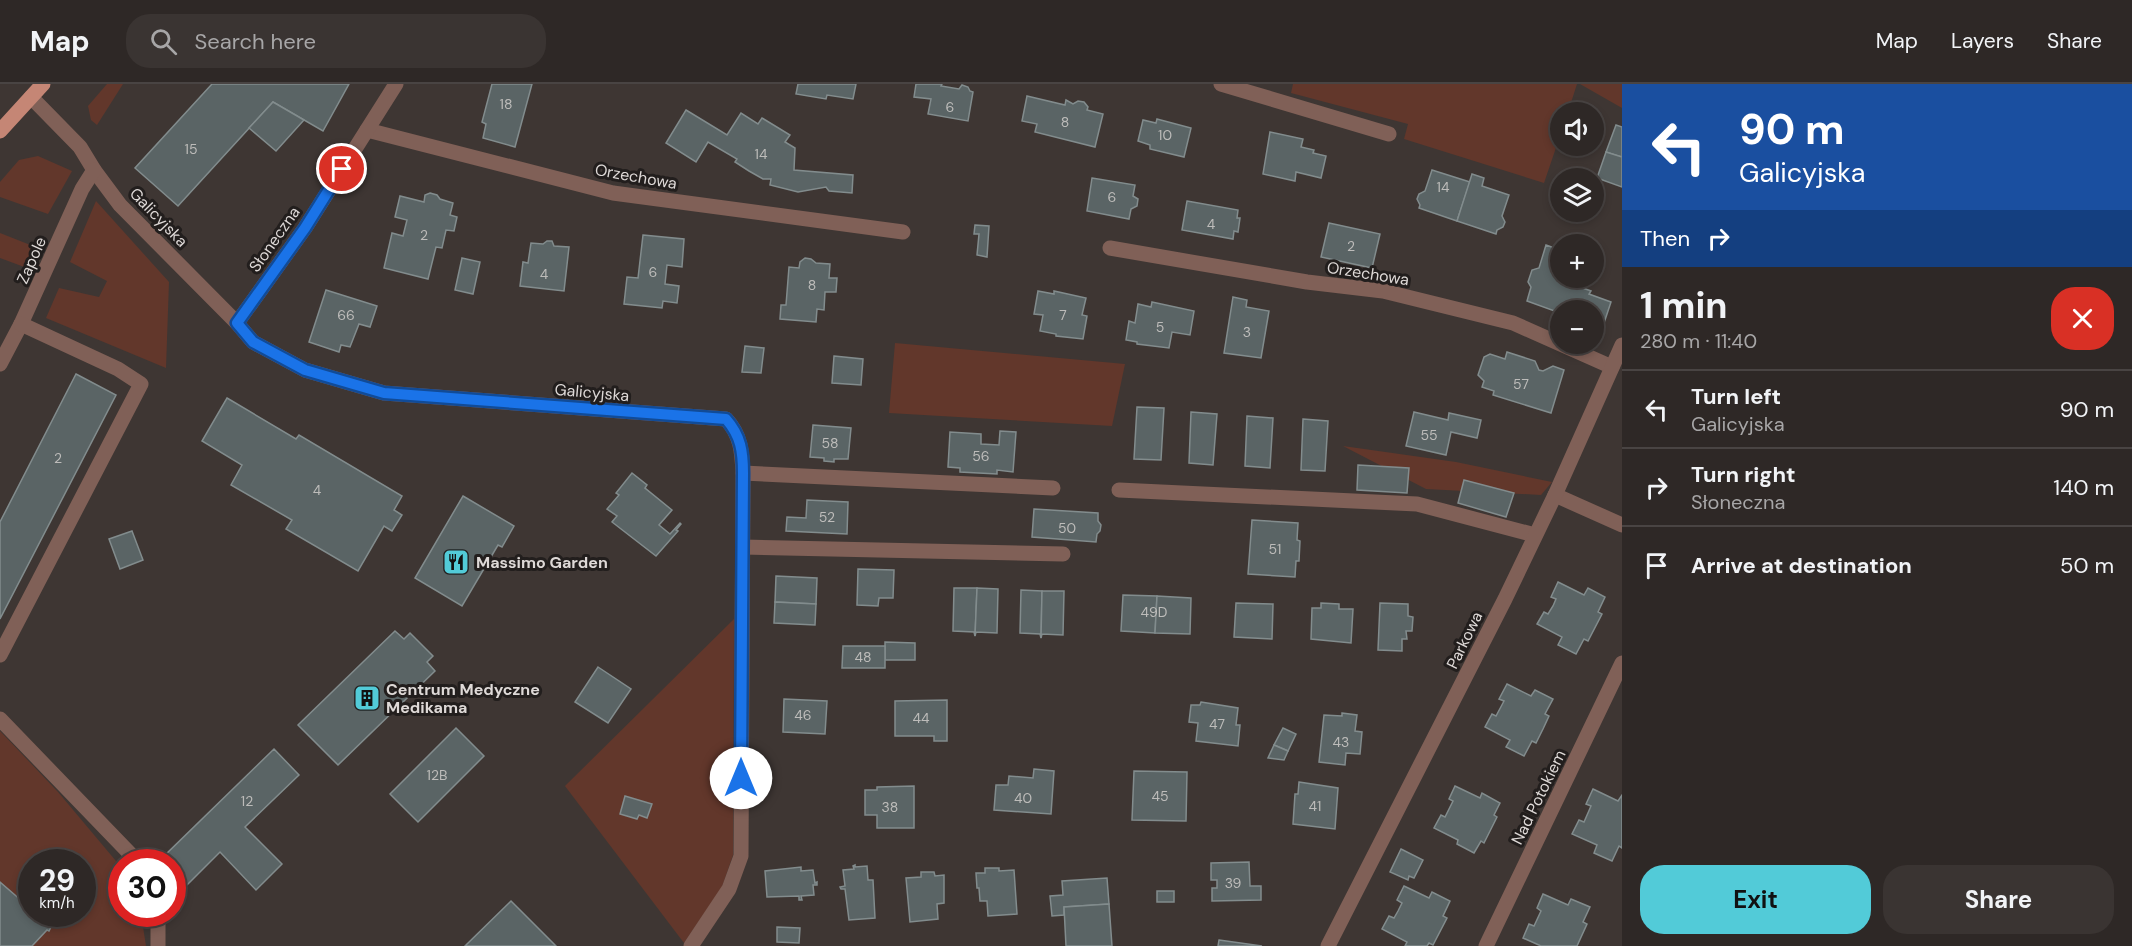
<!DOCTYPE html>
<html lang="en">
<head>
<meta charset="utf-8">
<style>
	body { margin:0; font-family:"DM Sans",sans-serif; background:#3a3432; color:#f1f3f6; height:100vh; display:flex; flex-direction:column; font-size:22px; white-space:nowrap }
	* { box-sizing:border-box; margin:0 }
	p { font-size:20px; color:#a7a6a7 }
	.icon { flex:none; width:33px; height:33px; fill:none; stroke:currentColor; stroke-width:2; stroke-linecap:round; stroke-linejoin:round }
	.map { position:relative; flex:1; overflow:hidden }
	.sheet { display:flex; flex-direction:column; background:#2e2826; width:510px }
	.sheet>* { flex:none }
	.top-card { background:#1a4fa0; color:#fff; overflow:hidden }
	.tools { position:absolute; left:1550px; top:18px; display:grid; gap:12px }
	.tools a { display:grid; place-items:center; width:54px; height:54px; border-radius:50%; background:#2e2826; box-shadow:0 3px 9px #0003,0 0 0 2px #494443; font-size:30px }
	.speed { position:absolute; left:18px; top:765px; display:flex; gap:12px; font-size:30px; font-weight:700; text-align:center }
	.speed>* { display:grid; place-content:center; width:78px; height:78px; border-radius:50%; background:#2e2826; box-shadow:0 3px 9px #0003,0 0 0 2px #494443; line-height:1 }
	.speed small { font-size:15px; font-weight:400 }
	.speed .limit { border:9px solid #d22; background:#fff; color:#111 }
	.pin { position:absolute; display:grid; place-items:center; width:51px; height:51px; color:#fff; margin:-26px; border:3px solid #fff; border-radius:50%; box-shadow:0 2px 6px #0007 }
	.me { position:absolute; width:66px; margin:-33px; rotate:0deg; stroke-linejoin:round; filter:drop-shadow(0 0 4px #0008) }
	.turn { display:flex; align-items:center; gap:21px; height:126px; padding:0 18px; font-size:27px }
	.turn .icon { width:78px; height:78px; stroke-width:2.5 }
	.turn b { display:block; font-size:42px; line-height:51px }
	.then { display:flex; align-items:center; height:57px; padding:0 18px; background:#0003; gap:12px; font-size:22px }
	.round { display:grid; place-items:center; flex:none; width:63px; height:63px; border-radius:24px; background:#3a3432 }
	.headline { display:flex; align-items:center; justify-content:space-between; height:102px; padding:0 18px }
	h1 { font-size:36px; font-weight:700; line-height:45px }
	.action { display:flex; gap:12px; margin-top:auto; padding:12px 18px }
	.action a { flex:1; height:69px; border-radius:24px; background:#52cbd8; color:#111; font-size:24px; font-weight:700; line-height:69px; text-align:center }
	.action a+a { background:#3a3432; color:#f1f3f6 }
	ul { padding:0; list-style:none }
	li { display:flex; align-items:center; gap:18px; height:78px; padding:0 18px; border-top:2px solid #494443 }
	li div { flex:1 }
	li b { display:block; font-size:22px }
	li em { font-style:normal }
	header { display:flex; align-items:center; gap:36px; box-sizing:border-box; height:84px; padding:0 30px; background:#2e2826; border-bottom:2px solid #494443 }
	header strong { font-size:28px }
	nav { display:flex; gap:33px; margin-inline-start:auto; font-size:21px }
	.search { width:420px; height:54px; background:#3a3432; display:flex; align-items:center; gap:15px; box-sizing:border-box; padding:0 21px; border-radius:24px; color:#a7a6a7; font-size:22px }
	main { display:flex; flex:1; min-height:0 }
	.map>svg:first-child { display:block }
	.green { fill:#62372b; fill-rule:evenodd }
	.building { fill:#5a6465; stroke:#828c8d; stroke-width:1.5 }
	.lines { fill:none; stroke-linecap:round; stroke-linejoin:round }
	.minor { stroke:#806057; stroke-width:15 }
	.major { stroke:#c58675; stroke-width:15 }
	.route-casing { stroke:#114b97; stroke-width:15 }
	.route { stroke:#1a73e8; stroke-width:10 }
	.labels { text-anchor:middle; stroke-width:6; stroke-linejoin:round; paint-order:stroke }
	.number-label { font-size:14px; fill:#bdbcba }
	.street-label { font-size:16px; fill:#ded9d7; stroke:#221e1d }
	.poi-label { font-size:16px; font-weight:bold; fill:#ded9d7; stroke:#221e1d; text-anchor:start }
</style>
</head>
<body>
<header>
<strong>Map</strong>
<div class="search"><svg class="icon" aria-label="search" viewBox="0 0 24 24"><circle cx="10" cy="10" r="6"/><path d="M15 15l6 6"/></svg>Search here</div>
<nav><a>Map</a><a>Layers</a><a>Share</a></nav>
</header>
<main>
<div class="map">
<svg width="1622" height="862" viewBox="0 0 1622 862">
	<rect width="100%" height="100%" fill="#3e3633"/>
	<g class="green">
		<path d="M107,0H123L97,41L91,36L88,22Z"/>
		<path d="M1293,0H1577L1568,28H1560V52L1544,99L1404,55L1408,40L1291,9Z"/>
		<path d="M1580,0H1622V24Z"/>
		<path d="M38,72L72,87L48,130L0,113V98L19,76Z"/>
		<path d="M96,117L169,198L166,284L46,234L59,204L99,213L107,197L70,178Z"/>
		<path d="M0,149L38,164L27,184L0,174Z"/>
		<path d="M895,259L1125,280L1112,342L889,329Z"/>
		<path d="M1343,362L1456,378L1552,398L1541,411L1426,405Z"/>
		<path d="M734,535L733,771L722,803L684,859L565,702Z"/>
		<path d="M0,647L58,708L121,783L122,830H141L146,862H0ZM32,778H82V830H32Z"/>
	</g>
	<g class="building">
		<path d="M212,0H349L323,47L273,18L178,122L135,84Z"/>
		<path d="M492,0H532L515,63L483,54L486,40L482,38Z"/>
		<path d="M798,0H856L853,15L827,11L826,15L796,10Z"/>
		<path d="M916,0H942L941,2L959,5L962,1L968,3L970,7L973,8L968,37L928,30L931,15L914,13Z"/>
		<path d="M1027,12L1065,21L1066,16L1073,20L1078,17L1084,18L1088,23L1087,26L1103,30L1095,63L1035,48L1037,40L1022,37Z"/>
		<path d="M273,18L304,36L276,67L249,44Z"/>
		<path d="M686,26L727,51L741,29L758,40L762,34L790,51L785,58L795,64L794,86L853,91L852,109L829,107L826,103L798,108L770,101L771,95H763L749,87L735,78L737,75L708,58L696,78L666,59Z"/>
		<path d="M1157,35L1191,44L1184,73L1150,65V61L1138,57L1143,36L1156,39Z"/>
		<path d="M1616,41L1622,43V73L1606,68Z"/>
		<path d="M1270,48L1303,55L1301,63L1314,66L1313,69L1326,72L1321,94L1296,88L1295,97L1263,90Z"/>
		<path d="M1606,68L1622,73V103L1597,94Z"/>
		<path d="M1432,86L1470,98L1457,137L1419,124L1420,121L1417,115L1419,110L1425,107Z"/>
		<path d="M1472,90L1484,94L1482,102L1509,111L1502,132L1505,138L1503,143L1497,146L1496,150L1457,137Z"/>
		<path d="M1092,94L1135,101L1133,112L1138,115L1137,122L1131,125L1129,135L1087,127Z"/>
		<path d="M430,109L437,111L440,115L453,119L450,131L457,133L454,147L446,146L442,164L436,163L428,195L384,184L392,149L403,152L407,136L395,133L400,112L424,118L425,111Z"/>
		<path d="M1187,117L1238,126L1237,134H1240L1238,148L1234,147L1233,155L1182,146Z"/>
		<path d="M1329,139L1380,150L1372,184L1321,173Z"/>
		<path d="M975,141L989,142L987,173L977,171L979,150H974Z"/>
		<path d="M643,151L684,155L682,183L667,181L665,200L679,202L677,219L663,217L662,224L624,220L627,193L638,194Z"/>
		<path d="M547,157H552L554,162L569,163L564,207L520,202L523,178L528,179L531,159L543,160Z"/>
		<path d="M1546,161L1560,166V194H1568L1566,198L1591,207L1589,210L1611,218L1603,242L1593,239V226H1560V229L1527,217L1531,203L1528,198L1532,186L1539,184Z"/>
		<path d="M462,174L480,178L473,210L455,206Z"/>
		<path d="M805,174L811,175L816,179L830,180L829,194H837L836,208H825L824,226L817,225L816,238L780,235L781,221H786L789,183L799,184L800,178Z"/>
		<path d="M326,206L377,222L370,243L359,240L350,263L341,261L339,268L309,258Z"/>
		<path d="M1038,207L1054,210V207L1086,214L1082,231L1087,232L1083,255L1056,252V250L1040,247L1043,231L1034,230Z"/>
		<path d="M1233,213L1247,216L1246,223L1269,227L1261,274L1224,269Z"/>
		<path d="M1152,218L1194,227L1190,251L1172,248L1169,264L1137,260V258L1126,256L1129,237L1135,239L1138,220L1151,223Z"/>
		<path d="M745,262L764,264L761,289L742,288Z"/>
		<path d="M1507,268L1535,277L1539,286L1543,287L1553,282L1564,286L1551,329L1493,311L1494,307L1482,303L1484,297L1478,291L1484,273L1490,270L1505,275Z"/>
		<path d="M834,272L863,275L861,301L832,299Z"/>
		<path d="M76,290L116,311L0,535V438Z"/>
		<path d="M227,314L296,355L299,351L402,412L394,426L402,431L392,447L384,442L358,487L286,445L292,436L231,401L242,381L202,357Z"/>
		<path d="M1137,323L1164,324L1161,376L1134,375Z"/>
		<path d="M1191,328L1217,330L1213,381L1189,379Z"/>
		<path d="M1414,328L1448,336L1449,329L1481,336L1477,354L1451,348L1446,371L1406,362Z"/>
		<path d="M1247,332L1273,334L1270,384L1245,382Z"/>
		<path d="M1303,335L1328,337L1325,387L1301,386Z"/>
		<path d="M813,341L851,344L848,375H834V378L824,377V374L810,373Z"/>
		<path d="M1000,347L1016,348L1013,388L997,386V390L960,388V384L948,383L950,348L981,350V360L999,361Z"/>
		<path d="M1358,381L1409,384L1407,409L1357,406Z"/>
		<path d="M632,389L647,401L645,404L672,426L659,441L670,450L680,439L681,440L676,446L678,447L656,472L612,438L617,432L607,425L619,411L616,409Z"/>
		<path d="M1464,396L1514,409L1506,433L1458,419Z"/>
		<path d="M463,412L514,442L502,463L498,461L462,522L415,494Z"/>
		<path d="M807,416L848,418L847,450L786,447L787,433L806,434Z"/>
		<path d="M1034,425L1098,429V437L1101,441L1100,447L1097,450L1096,458L1032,453Z"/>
		<path d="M1252,436L1298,439L1297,456L1300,457L1299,477H1296L1295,493L1248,490Z"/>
		<path d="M132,447L143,476L120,485L109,455Z"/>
		<path d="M858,485L894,486L893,514H879L878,522L857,521Z"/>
		<path d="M776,492L817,494L816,520L775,518Z"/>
		<path d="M1558,498L1584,511L1588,504L1605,513L1598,528L1602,530L1588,557L1584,555L1576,570L1558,561L1562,553L1537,540L1544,528L1548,530L1553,522L1556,515L1551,513Z"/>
		<path d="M954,504H977L975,552L974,548L953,547Z"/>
		<path d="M977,504L998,505L997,549L976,548L975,552Z"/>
		<path d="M1021,506L1042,507L1041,554L1040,550L1020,549Z"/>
		<path d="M1042,507H1064L1063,551L1042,550L1041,554Z"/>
		<path d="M1123,511L1157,512L1155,549L1121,547Z"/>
		<path d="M1157,512L1191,514L1190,550L1155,549Z"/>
		<path d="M775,518L816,520L815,541L774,539Z"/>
		<path d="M1236,519L1273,520L1272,555L1234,553Z"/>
		<path d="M1321,519L1339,520V525H1353L1351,559L1311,555L1312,524H1321Z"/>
		<path d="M1380,519L1408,520V532L1413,533L1412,547H1406L1407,555H1402V567L1378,566Z"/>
		<path d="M395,547L404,555L410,549L433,572L427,578L435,587L338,681L298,641Z"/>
		<path d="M885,558L915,559V576H885Z"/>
		<path d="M843,562H885V584H842Z"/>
		<path d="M598,583L631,605L608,639L575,618Z"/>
		<path d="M1507,600L1531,612L1535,606L1553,615L1545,630L1549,632L1543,645L1536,659L1532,657L1524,672L1506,663L1510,656L1485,643L1492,630L1496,632L1504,617L1499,615Z"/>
		<path d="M784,615L827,617L825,650L783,648Z"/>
		<path d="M947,616V657H934V652H895V617Z"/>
		<path d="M1201,618L1238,624L1236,641H1240L1238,662L1196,657L1198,639L1189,638L1191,621H1200Z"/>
		<path d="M1342,629L1357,631L1355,647L1362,648L1360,670L1346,669L1345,681L1319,678L1324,631L1342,632Z"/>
		<path d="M456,644L484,672L418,738L390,710Z"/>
		<path d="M1283,644L1296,650L1288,667L1274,661Z"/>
		<path d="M1274,661L1288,667L1284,676L1268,674Z"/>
		<path d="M274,665L299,691L245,743L282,780L256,806L220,768L185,803L172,790V778L159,777Z"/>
		<path d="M1034,685L1054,687L1051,730L994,726L996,701H1008L1009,692L1033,694Z"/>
		<path d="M1134,687L1187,688L1186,737L1132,736Z"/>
		<path d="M1299,698L1338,704L1335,745L1293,740L1295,710H1298Z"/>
		<path d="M914,702V744H877V731H865V706H877V703Z"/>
		<path d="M1455,702L1480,714L1482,709L1500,719L1494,731L1497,733L1484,759L1481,757L1474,769L1457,760L1458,756L1434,744L1441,731L1445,733L1453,717L1449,715Z"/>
		<path d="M1593,705L1618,717L1622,711V764L1619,762L1612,777L1594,769L1597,761L1572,750L1579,736L1584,738L1591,722L1586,720Z"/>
		<path d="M625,712L652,720L647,734L639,731L637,735L620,730Z"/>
		<path d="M1401,765L1423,776L1414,794L1409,792L1408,796L1390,788Z"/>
		<path d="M1249,778L1250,802H1261V816L1212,817V804H1217V796H1211V779Z"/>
		<path d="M855,781V783L867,782L868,796H873L875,834L849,836L845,805H841L840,803L845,802L843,786L854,785L853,782Z"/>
		<path d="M801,783V787L813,786L815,799L817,798V801H813L814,811L801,812L802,816H799V812L767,813L765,787Z"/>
		<path d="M985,784H999V787L1014,786L1017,830L988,832L987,817H980L979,804H977L976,789H985Z"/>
		<path d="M921,788H934L935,792L944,791V819L937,820L938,835L910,838L906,794L921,793Z"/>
		<path d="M1107,794L1109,820L1064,823V831L1052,832L1050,812L1063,811L1062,797Z"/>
		<path d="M0,798L30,824L32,822V830H58L49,836L51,843L49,847L47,846L32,862H0Z"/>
		<path d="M1404,802L1429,814L1432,808L1450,817L1443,832L1447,834L1433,861L1429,859L1427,862H1405L1407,858L1382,845L1389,832L1394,834L1398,827L1402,819L1397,816Z"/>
		<rect x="1157" y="807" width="17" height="11"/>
		<path d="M1543,810L1568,821L1571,815L1590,823L1583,838L1587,840L1577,862H1541L1523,854L1529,840L1534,842L1541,827L1537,824Z"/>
		<path d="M511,817L556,862H465Z"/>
		<path d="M1109,820L1112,862H1066L1064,823Z"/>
		<path d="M777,843L800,844L799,859L777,858Z"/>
		<path d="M1219,856L1262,862H1218Z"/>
	</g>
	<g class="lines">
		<g class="minor">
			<path d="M1221,0L1389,50"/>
			<path d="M31,13L80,63L94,86L120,121L237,239L253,258L305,286L384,309L726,335C741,351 742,368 743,389L741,772L729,805L691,862"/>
			<path d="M367,46L613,109L903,148"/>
			<path d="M1110,164L1307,198L1383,207L1513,239L1612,283"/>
			<path d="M237,239L305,144L396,0"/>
			<path d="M0,280L21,240L82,105L94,86"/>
			<path d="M743,389L1053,404"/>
			<path d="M1119,406L1417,420L1535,451"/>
			<path d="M1555,411L1622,441"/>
			<path d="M743,463L1063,470"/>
			<path d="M0,571L141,300L118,285L21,240"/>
			<path d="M0,635L138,778"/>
			<path d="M158,862V830"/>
			<path d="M1328,862L1505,515L1555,411L1622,261"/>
			<path d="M1486,862L1622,579"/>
		</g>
		<path class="major" d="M0,47L43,0"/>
	</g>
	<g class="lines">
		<g class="route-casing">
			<path id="route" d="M342,85L305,144L237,239L253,258L305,286L384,309L726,335C741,352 743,368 743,389L741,694"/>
		</g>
		<use href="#route" class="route"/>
	</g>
	<defs>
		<g id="restaurant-square" transform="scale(1.35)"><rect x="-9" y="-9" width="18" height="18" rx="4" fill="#52cbd8" stroke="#221e1d"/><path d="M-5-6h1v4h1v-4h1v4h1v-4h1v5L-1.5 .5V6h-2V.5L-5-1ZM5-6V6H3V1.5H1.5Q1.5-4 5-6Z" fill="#111"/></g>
		<g id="building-square" transform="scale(1.35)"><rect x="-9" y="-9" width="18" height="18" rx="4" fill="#52cbd8" stroke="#221e1d"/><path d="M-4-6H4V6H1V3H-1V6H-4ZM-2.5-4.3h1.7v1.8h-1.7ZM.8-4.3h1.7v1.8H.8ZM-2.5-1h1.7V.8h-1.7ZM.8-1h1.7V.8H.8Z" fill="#111"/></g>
	</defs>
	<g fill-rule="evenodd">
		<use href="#restaurant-square" x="456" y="478"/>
		<use href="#building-square" x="367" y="614"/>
	</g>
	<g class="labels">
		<g class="number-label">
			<text x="506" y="25">18</text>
			<text x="950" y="28">6</text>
			<text x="1065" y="43">8</text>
			<text x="1165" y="56">10</text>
			<text x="191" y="70">15</text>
			<text x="761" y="75">14</text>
			<text x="1443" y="108">14</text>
			<text x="1112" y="118">6</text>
			<text x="1211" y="145">4</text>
			<text x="424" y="156">2</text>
			<text x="1351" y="167">2</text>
			<text x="653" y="193">6</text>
			<text x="544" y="195">4</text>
			<text x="812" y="206">8</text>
			<text x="346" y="236">66</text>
			<text x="1063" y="236">7</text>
			<text x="1160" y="248">5</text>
			<text x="1247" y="253">3</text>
			<text x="1521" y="305">57</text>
			<text x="1429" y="356">55</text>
			<text x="830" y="364">58</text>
			<text x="981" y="377">56</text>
			<text x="58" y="379">2</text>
			<text x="317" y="411">4</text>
			<text x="827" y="438">52</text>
			<text x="1067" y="449">50</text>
			<text x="1275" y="470">51</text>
			<text x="1154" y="533">49D</text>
			<text x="863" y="578">48</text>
			<text x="803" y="636">46</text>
			<text x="921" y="639">44</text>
			<text x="1217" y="645">47</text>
			<text x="1341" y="663">43</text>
			<text x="437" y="696">12B</text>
			<text x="1160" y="717">45</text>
			<text x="1023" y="719">40</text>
			<text x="247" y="722">12</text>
			<text x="1315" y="727">41</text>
			<text x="890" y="728">38</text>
			<text x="1233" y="804">39</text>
		</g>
		<g class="street-label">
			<text transform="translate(636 92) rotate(10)" y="6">Orzechowa</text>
			<text transform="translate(159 133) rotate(46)" y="6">Galicyjska</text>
			<text transform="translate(274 155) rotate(-55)" y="6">Słoneczna</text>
			<text transform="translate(31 176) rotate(-66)" y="6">Zapole</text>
			<text transform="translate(1368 189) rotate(9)" y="6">Orzechowa</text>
			<text transform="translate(592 308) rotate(5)" y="6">Galicyjska</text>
			<text transform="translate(1464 556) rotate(-64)" y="6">Parkowa</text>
			<text transform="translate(1538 713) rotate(-64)" y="6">Nad Potokiem</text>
		</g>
		<g class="poi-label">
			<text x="476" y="484">Massimo Garden</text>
			<text x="386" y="611">Centrum Medyczne<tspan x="386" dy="18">Medikama</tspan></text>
		</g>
	</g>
</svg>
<div class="tools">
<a><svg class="icon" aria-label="sound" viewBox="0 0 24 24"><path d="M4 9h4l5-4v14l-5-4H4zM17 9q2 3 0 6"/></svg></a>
<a><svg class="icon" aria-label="layers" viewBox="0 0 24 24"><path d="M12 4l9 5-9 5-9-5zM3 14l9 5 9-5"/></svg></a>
<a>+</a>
<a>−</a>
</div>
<div class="speed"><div>29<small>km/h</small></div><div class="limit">30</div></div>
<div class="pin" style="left:342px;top:85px;background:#d93025"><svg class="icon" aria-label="arrive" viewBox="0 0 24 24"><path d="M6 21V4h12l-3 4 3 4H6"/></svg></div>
<svg class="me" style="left:741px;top:694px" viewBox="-20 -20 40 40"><circle r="19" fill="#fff"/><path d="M0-13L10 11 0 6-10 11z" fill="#1a73e8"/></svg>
</div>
<section class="sheet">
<div class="top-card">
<div class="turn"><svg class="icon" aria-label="left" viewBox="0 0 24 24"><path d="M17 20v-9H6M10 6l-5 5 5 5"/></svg><div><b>90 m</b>Galicyjska</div></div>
<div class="then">Then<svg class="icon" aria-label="right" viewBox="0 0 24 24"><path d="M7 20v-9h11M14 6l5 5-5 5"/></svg></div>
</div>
<div class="headline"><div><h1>1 min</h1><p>280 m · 11:40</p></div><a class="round" style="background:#d93025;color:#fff"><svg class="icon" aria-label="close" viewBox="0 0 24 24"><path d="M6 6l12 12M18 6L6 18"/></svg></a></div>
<ul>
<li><svg class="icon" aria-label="left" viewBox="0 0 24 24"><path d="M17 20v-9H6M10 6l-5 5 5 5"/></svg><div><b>Turn left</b><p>Galicyjska</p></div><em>90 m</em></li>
<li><svg class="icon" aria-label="right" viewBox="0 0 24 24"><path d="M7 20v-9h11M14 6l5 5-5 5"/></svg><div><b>Turn right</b><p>Słoneczna</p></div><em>140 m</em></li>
<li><svg class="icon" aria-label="arrive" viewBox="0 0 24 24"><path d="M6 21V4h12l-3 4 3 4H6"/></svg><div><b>Arrive at destination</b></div><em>50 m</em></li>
</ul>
<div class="action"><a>Exit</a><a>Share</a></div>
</section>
</main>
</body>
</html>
